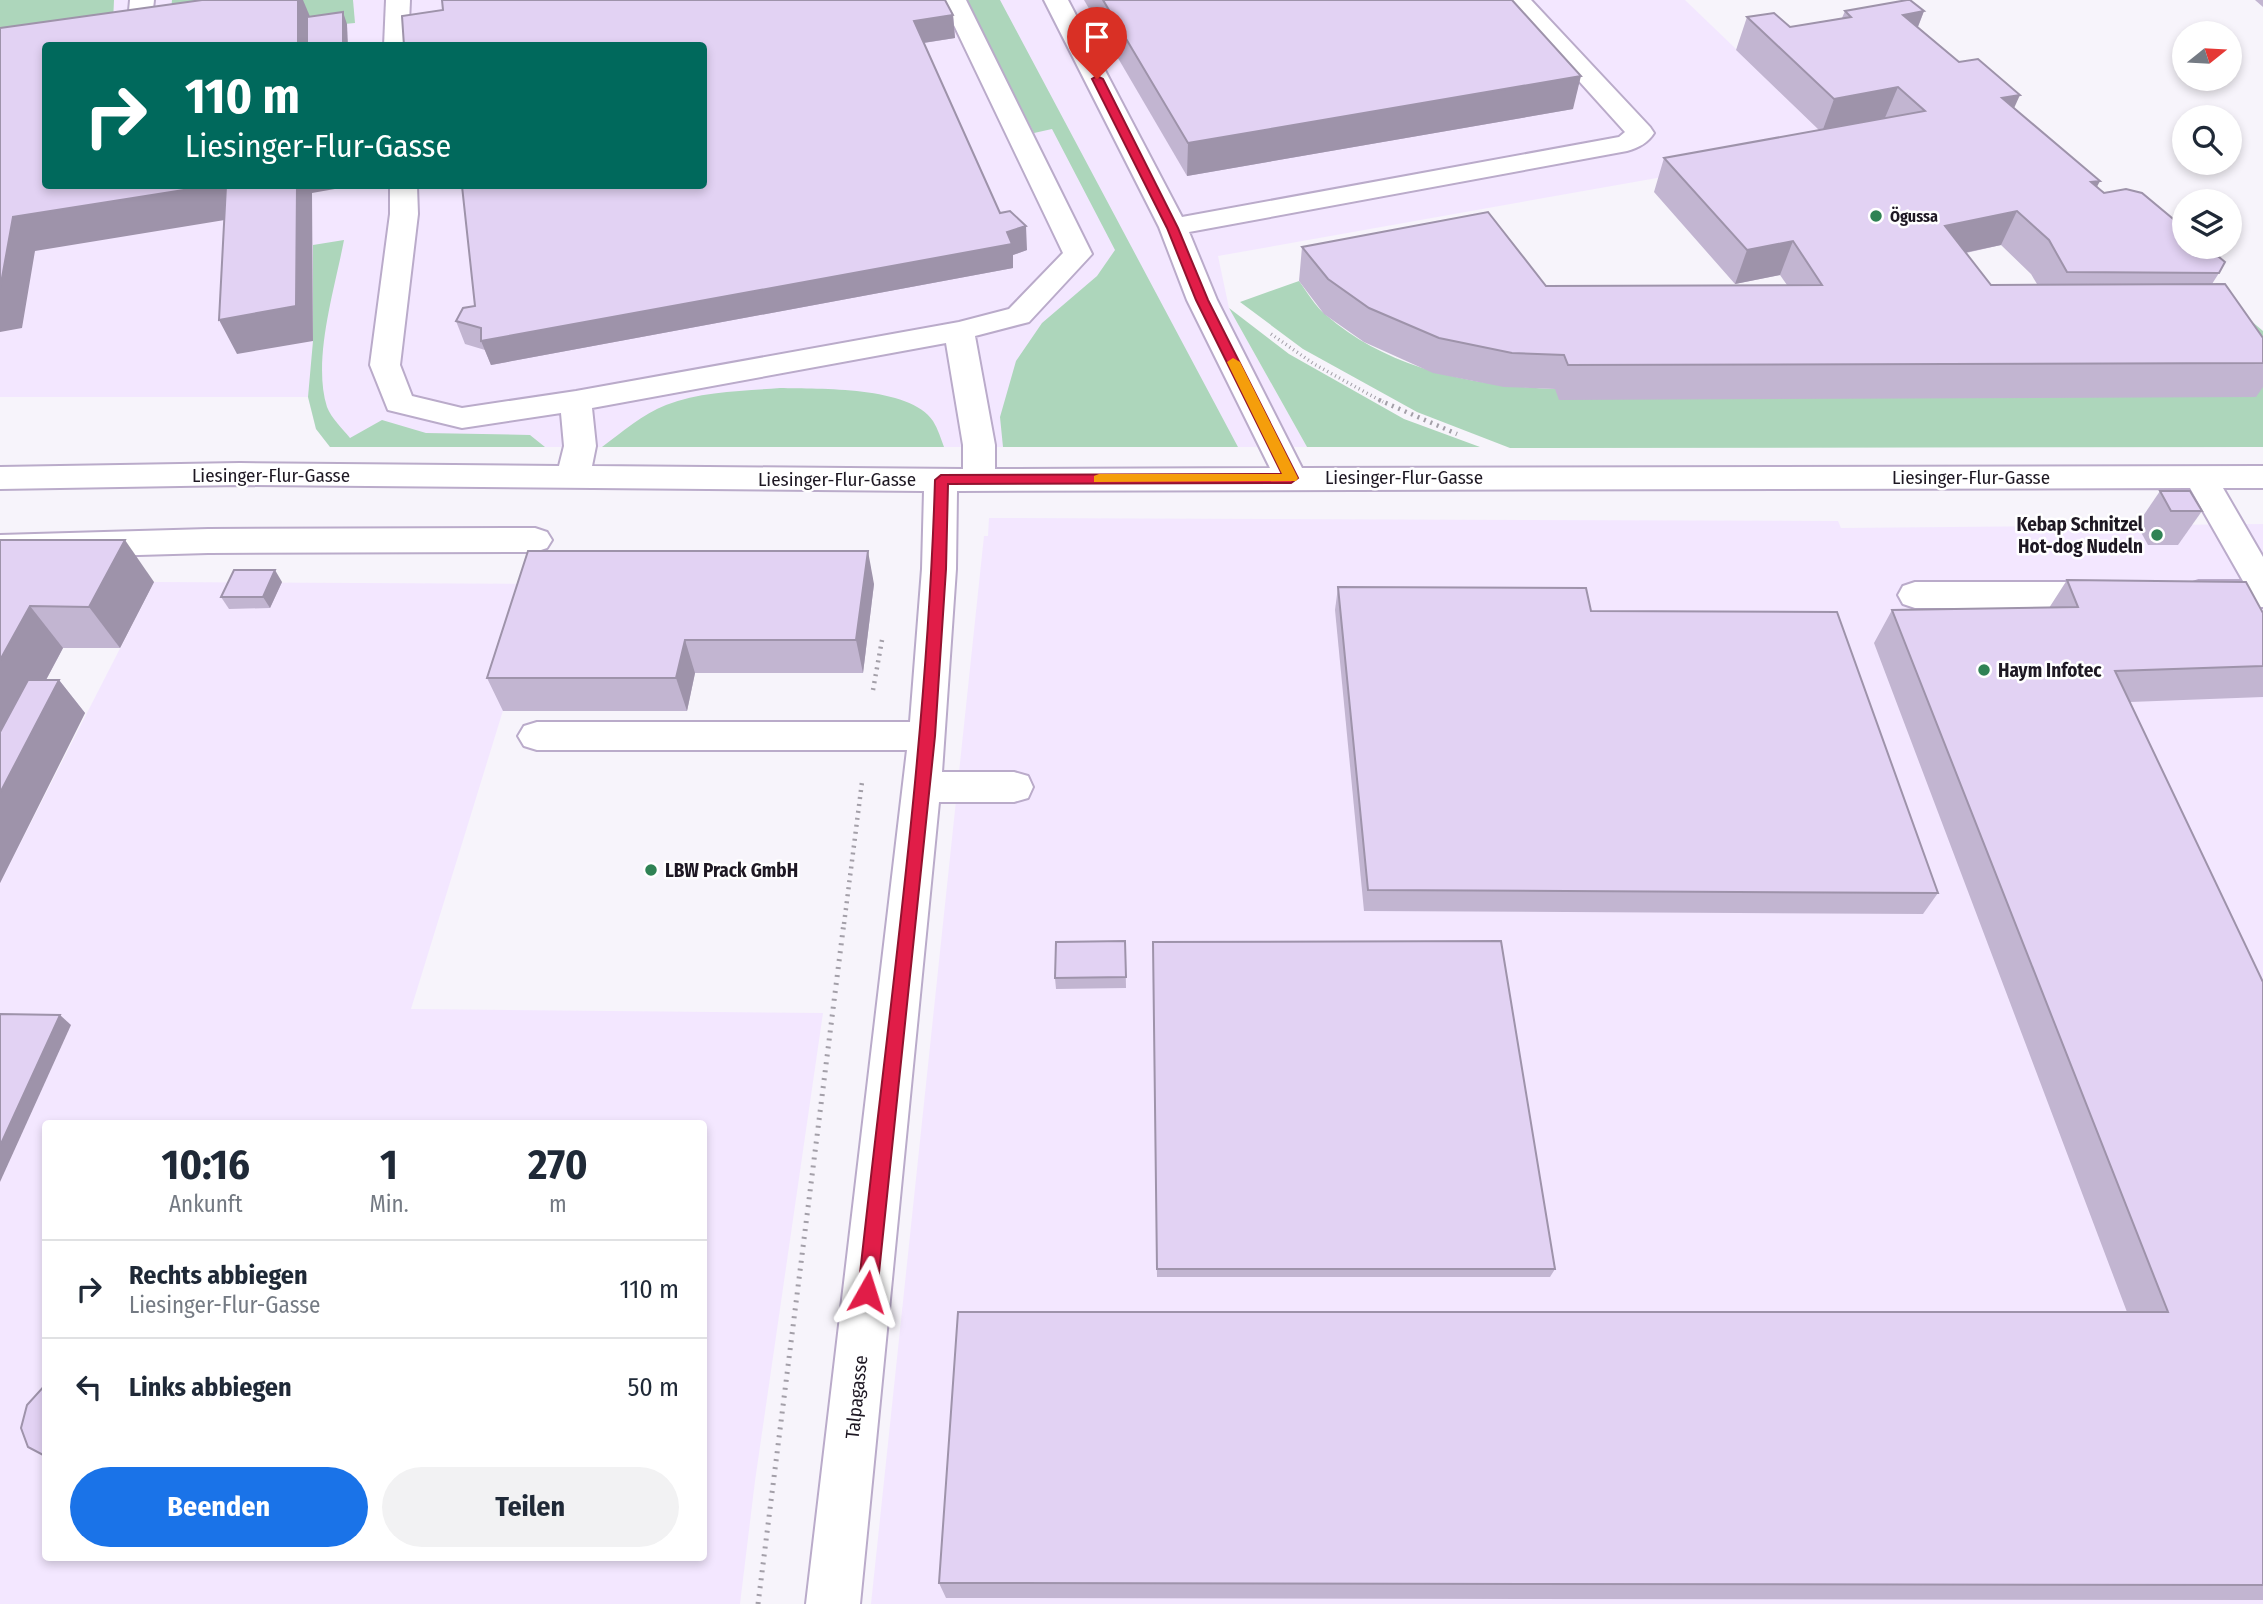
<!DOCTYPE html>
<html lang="de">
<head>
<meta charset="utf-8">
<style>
	body { margin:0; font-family:"Fira Sans Condensed",sans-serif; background:#f2f2f3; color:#1f2937; height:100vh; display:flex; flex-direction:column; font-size:26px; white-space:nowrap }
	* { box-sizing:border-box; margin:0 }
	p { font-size:23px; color:#747a83 }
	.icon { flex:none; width:38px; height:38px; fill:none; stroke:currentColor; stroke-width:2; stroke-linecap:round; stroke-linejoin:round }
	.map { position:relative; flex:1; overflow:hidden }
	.side { position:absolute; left:42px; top:1120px; width:665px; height:441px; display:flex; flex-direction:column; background:#fff; border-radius:7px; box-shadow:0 4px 10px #0003 }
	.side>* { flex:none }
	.top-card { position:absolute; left:42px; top:42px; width:665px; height:147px; border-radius:7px; box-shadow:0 4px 10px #0003; background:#00695c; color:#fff; overflow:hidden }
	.needle { width:46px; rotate:72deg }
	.tools { position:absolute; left:2172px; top:21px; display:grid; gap:14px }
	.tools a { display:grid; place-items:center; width:70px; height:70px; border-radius:50%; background:#fff; box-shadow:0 4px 10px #0003; font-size:35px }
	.pin { position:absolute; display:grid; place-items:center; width:60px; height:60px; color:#fff; margin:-72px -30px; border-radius:50% 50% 50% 0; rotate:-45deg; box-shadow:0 0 7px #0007 }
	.pin .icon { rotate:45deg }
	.me { position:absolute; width:77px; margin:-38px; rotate:6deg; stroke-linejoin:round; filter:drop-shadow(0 0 5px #0008) }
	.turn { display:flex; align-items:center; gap:24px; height:147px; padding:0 28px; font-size:32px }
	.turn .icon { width:91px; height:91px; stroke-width:2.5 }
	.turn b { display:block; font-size:49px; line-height:60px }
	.eta { display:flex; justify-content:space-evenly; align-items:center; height:119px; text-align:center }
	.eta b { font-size:42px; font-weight:700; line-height:49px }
	.cta { display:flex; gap:14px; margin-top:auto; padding:14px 28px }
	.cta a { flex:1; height:80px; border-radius:42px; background:#1a73e8; color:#fff; font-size:28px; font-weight:700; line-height:80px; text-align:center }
	.cta a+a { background:#f2f2f3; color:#1f2937 }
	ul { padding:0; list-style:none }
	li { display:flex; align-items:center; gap:21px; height:98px; padding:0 28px; border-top:2px solid #e0e1e3 }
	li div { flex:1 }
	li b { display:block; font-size:26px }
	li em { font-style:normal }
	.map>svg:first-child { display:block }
	.built { fill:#f3e7ff; fill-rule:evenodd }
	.green { fill:#add6bb }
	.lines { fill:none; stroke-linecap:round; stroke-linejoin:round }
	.minor-casing { stroke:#baabca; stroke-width:4 }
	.path-far2 { stroke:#a39fa8; stroke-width:3.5; stroke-dasharray:1 3.5; stroke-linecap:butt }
	.path-far1 { stroke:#a39fa8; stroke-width:4.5; stroke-dasharray:2 5; stroke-linecap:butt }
	.path { stroke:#a39fa8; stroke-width:5; stroke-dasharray:2 6; stroke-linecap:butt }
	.minor { fill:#fff; fill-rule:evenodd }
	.wall { fill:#c2b5d1; fill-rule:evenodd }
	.shaded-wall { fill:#9e93aa }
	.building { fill:#e2d2f3; stroke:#9e93aa; stroke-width:2 }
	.route { fill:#e11d48; stroke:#92132f; stroke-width:2 }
	.slow { fill:#f59e0b }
	.poi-dot { fill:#2f8254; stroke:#fff; stroke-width:2.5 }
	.labels { text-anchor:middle; stroke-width:5; stroke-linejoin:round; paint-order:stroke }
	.far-poi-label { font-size:16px; font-weight:bold; fill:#1e1823; stroke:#fff; text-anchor:start }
	.street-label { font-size:19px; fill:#1e1823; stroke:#fff }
	.poi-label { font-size:19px; font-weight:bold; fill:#1e1823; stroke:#fff; text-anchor:start }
</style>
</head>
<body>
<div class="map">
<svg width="2263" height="1604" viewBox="0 0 2263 1604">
	<rect width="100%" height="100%" fill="#f7f4fb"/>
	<g class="built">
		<path d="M0,0H1685L1837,146L1218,256L1229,308L1307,447H330L316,429L308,397H0ZM46,46H704V186H46Z"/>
		<path d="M989,518L1838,521L1841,528L2263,524V1604H871L984,536H988Z"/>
		<path d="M154,582L542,584L411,1009L823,1013L755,1481L740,1604H0V883ZM46,1124H704V1558H46Z"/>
	</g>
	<g class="green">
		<path d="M0,0H114L112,45L46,46L0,64Z"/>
		<path d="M172,0H353L355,23L168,40Z"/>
		<path d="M966,0H1000L1238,447H1003L1000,417L1016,361L1042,323L1097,276L1115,250L1052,129L1034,133Z"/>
		<path d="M344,240C335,288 312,360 327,407C331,418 343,429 350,438L382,420L426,433L530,435L545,447H330L316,429L308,397L313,341V245Z"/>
		<path d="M1299,281C1307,292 1315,306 1326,315C1389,370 1475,386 1555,389L2217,292L2263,331V447L1510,448L1417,412L1303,349L1240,302Z"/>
		<path d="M1229,308L1289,354L1404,419L1480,447H1307Z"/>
		<path d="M780,388C819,389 910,386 933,421C938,429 941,439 944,447H602C622,432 643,414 666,405C702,391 743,391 780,388Z"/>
	</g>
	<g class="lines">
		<g class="minor-casing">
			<g id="minor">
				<path d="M130,0H154L149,46L126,44Z"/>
				<path d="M386,0H410L408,46H384Z"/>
				<path d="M942,0H966L1092,254L1029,322L975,336L995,445V469L1270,468L1187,300L1159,227L1044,0H1068L1182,217L1619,137L1625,132L1506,0H1531L1650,127L1654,133C1648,143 1638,148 1627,151L1189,232L1217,300L1302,468L2263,466V488H2223L2263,557V607H2199L2187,603L2182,594L2187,585L2199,581H2243L2190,488L957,491L956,569L942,772H1014L1028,776L1033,787L1028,798L1014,802H939L860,1604H806L907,750H537L524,746L518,736L524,726L537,722H910L922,569L924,491L240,485L0,489V467L240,463L559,466L564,446L561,413L462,428L388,410L370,365L390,214V186H417L418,214L400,365L412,396L462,408L576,391L959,322L1009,309L1063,253ZM946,343L963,445V469L592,466L596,446L592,408Z"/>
				<path d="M535,528L547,532L552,540L547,548L535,552L208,553L0,559V535L208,529Z"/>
				<path d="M1915,582H2110L2122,586L2127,595L2122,604L2110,608H1915L1903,604L1898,595L1903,586Z"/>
			</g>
		</g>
		<path class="path-far2" d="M1271,334L1314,364L1383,402"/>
		<g class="path-far1">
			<path d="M1379,400L1457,434"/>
			<path d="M873,690L882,640"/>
			<path d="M844,924L862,782"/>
		</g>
		<path class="path" d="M758,1604L844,922"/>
		<use href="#minor" class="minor"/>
	</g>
	<g class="wall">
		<path d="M1084,0H1512L1573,109L1187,176Z"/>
		<path d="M2255,0H2263V7Z"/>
		<path d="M443,10L953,15L955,38L924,43L1000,213L1027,250L1013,255V268L491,365L485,350L465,344L456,321L475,306Z"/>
		<path d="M1845,11H1924L1918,27L2014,108L2097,187L2219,273L2212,284L2263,338V387L2256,397L1559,400L1555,389L1504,387L1433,373L1364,342L1324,314L1299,281L1302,247L1546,286L1787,285L1780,275L1735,284L1654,192L1664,158L1819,130L1736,50L1747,17L1790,27L1842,18ZM2001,245L2031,274L2037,284L1991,285L1966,253Z"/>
		<path d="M2160,491L2202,511L2178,545H2148L2137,525Z"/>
		<path d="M0,540L154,582L120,648H63L46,680H59L85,713L0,883Z"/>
		<path d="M2067,580L2263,613V697L2130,702L2263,982V1600L946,1598L939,1583L2127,1312L1874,643L1892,610L2049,608Z"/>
		<path d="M282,582L270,608L229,609L221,597Z"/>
		<path d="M874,584L863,673H695L687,711H503L487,678Z"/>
		<path d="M1338,587L1591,611L1938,893L1923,914L1364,911L1335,610Z"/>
		<path d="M1125,941L1126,988L1056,989L1055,978Z"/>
		<path d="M1153,942L1555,1269L1550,1277H1157Z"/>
	</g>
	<g class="shaded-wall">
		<path d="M298,0H303L311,19V46H298Z"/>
		<path d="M1924,11L1911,44L1903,15Z"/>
		<path d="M343,12L347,24L348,46H343Z"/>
		<path d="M953,15L955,38L916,44L914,21Z"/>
		<path d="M1581,76L1573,109L1187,176L1188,143Z"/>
		<path d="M1898,87L1884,120L1822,132L1834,99Z"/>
		<path d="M2020,95L2005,128L2002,98Z"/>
		<path d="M2100,181L2082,215L2091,182Z"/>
		<path d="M209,186H227L243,217L35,251L22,328L0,332V289L13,217Z"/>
		<path d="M297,186H352L312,193L313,341L237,354L219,320Z"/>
		<path d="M2017,211L2001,245L1930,260L1945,226Z"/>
		<path d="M1026,226L1027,250L1013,255V268L491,365L481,341L1007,232Z"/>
		<path d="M1793,241L1780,275L1735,284L1747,250Z"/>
		<path d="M125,540L154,582L120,648L89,607Z"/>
		<path d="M868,551L874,584L863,673L856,640Z"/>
		<path d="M275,570L282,582L270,608L263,597Z"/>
		<path d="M30,606L63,648L0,766V660Z"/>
		<path d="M685,640L695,673L687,711L676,678Z"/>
		<path d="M59,680L85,713L0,883V793Z"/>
		<path d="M60,1015L71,1025L0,1182V1146Z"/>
	</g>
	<g class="building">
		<path d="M202,0H298V46H46V186H209L13,217L0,289V28Z"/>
		<path d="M442,0H945L953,15L914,21L1000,213L1010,211L1026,226L1007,232L1012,244L481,341V328L456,321L463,308L475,306L462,186H704V46H404L402,16L443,10Z"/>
		<path d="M1103,0H1512L1581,76L1188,143Z"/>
		<path d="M1907,0H1910L1924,11L1903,15L1959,62L1978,59L2020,95L2002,98L2100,181L2091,182L2104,193L2126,189L2142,193L2184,228V247H2207L2225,262L2219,273L2067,272L2049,240L2017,211L1945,226L1991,285L2225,284L2263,338V363L1568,365L1564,355L1512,353L1439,338L1369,308L1328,279L1302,247L1488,212L1546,286L1822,285L1793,241L1747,250L1664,158L1925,111L1898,87L1834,99L1747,17L1774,13L1790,27L1851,17L1845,11Z"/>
		<path d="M343,12V46H307V17Z"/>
		<path d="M226,186H297L296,306L219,320Z"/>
		<path d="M2160,491H2190L2202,511H2171Z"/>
		<path d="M0,540H125L89,607L30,606L0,660Z"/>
		<path d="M528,551H868L856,640H685L676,678H487Z"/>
		<path d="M234,570H275L263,597H221Z"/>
		<path d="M2067,580L2246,582L2263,613V666L2115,671L2263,982V1585L939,1583L958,1312H2168L1892,610L2078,607Z"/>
		<path d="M1338,587L1586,588L1591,611L1837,612L1938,893L1368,890Z"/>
		<path d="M28,680H59L0,793V732Z"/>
		<path d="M1125,941L1126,977L1055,978L1056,942Z"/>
		<path d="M1501,941L1555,1269H1157L1153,942Z"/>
		<path d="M0,1014L60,1015L0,1146Z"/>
		<path d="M46,1384V1456H45L28,1447L21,1428L27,1405Z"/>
	</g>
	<path class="route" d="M1097,76L1103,79L1178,228L1208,300L1298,478L1291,483L948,484L946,569L935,736L877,1292L874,1298L867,1301L860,1298L858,1292C887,1022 927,751 935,480L941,475L1282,474L1196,300L1167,228L1092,79Z"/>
	<path class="slow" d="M1233,358L1240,362L1298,478L1296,481L1094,482V476L1099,474H1282L1227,362Z"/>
	<g class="poi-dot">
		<circle cx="1876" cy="216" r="7"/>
		<circle cx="2157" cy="535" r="7"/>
		<circle cx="1984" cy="670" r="7"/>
		<circle cx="651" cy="870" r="7"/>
	</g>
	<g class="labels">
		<g class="far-poi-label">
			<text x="1890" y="222">Ögussa</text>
		</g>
		<g class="street-label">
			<text x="271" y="482">Liesinger-Flur-Gasse</text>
			<text x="1404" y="484">Liesinger-Flur-Gasse</text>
			<text x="1971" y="484">Liesinger-Flur-Gasse</text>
			<text x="837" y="486">Liesinger-Flur-Gasse</text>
			<text transform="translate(856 1397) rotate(-84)" y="7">Talpagasse</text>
		</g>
		<g class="poi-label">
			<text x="2143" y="531" text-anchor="end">Kebap Schnitzel<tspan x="2143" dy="22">Hot-dog Nudeln</tspan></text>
			<text x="1998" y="677">Haym Infotec</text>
			<text x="665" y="877">LBW Prack GmbH</text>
		</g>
	</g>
</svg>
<div class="tools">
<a><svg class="needle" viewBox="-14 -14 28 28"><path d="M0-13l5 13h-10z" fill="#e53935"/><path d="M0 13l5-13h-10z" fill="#747a83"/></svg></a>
<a><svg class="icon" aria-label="search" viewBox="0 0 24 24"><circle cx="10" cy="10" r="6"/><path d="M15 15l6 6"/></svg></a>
<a><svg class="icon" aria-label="layers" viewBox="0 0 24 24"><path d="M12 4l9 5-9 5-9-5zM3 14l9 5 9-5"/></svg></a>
</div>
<div class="pin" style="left:1097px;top:79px;background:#d93025"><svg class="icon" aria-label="arrive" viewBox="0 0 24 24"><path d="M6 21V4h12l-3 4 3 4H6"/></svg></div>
<svg class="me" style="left:867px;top:1292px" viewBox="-20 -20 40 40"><path d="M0-17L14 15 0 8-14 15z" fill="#e11d48" stroke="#fff" stroke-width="4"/></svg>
<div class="top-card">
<div class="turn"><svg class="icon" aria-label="right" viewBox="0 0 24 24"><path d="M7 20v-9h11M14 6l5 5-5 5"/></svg><div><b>110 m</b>Liesinger-Flur-Gasse</div></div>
</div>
<section class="side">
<div class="eta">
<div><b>10:16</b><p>Ankunft</p></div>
<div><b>1</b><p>Min.</p></div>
<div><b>270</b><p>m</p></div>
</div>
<ul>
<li><svg class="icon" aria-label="right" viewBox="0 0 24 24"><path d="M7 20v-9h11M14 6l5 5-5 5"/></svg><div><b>Rechts abbiegen</b><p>Liesinger-Flur-Gasse</p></div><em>110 m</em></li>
<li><svg class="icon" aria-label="left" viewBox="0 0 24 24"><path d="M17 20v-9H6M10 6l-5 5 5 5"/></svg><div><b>Links abbiegen</b></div><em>50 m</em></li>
</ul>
<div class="cta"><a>Beenden</a><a>Teilen</a></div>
</section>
</div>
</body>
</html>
